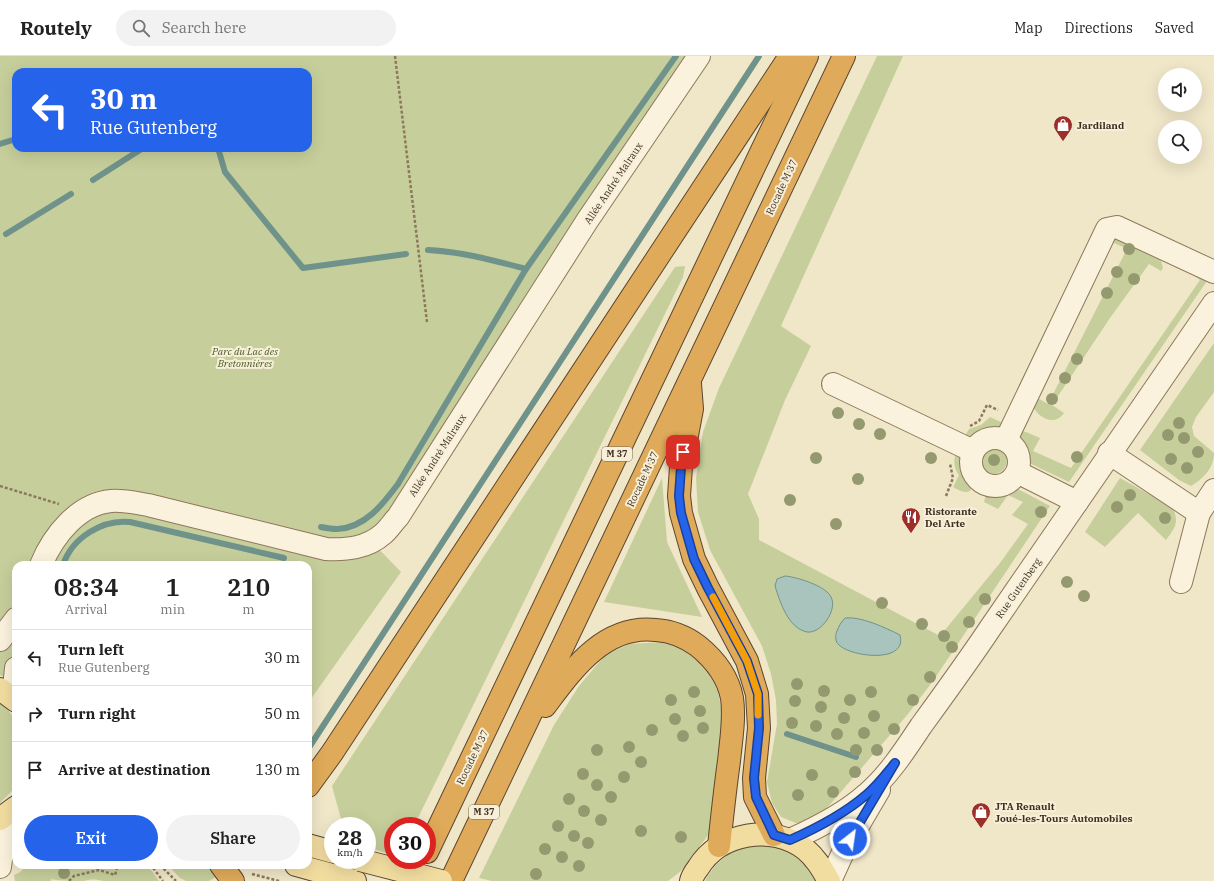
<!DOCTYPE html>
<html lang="en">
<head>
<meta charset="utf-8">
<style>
	body { margin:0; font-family:"IBM Plex Serif",serif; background:#f2f2f2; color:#222; height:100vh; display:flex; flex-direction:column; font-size:15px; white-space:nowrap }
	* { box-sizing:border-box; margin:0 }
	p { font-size:13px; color:#767676 }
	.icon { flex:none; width:22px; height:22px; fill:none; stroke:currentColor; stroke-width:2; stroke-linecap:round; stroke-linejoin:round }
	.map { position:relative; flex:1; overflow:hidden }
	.drawer { position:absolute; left:12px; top:505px; width:300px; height:308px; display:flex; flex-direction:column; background:#fff; border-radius:12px; box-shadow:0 4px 16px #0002 }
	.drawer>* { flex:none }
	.top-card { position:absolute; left:12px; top:12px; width:300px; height:84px; border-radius:12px; box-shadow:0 4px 16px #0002; background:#2563eb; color:#fff; overflow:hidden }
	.tools { position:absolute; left:1158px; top:12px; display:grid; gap:8px }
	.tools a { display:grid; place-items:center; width:44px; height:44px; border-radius:50%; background:#fff; box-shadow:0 4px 16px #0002; font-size:20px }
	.speed { position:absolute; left:324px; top:761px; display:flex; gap:8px; font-size:20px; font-weight:700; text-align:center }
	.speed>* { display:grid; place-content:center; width:52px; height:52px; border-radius:50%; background:#fff; box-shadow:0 4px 16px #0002; line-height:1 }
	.speed small { font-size:10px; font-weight:400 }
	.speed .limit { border:6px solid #d22; background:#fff; color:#111 }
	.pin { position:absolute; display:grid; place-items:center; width:34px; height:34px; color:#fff; margin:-17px; border-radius:8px; box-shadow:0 2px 6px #0006 }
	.me { position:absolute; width:44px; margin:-22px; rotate:30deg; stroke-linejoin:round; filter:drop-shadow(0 0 3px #0008) }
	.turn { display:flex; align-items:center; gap:14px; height:84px; padding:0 12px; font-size:18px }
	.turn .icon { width:52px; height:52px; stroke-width:2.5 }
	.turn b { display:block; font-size:28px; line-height:34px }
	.eta { display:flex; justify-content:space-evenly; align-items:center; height:68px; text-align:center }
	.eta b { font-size:24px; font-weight:600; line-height:28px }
	.primary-button { display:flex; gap:8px; margin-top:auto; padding:8px 12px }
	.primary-button a { flex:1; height:46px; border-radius:24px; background:#2563eb; color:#fff; font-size:16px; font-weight:600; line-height:46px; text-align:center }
	.primary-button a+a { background:#f2f2f2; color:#222 }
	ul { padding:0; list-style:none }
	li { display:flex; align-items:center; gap:12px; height:56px; padding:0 12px; border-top:1px solid #e0e0e0 }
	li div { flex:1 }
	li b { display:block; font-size:15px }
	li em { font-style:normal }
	header { display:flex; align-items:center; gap:24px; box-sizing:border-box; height:56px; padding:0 20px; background:#fff; border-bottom:1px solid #e0e0e0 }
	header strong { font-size:19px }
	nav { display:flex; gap:22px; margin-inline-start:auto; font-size:14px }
	.search { width:280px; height:36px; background:#f2f2f2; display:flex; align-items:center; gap:10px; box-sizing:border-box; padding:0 14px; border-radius:22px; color:#767676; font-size:15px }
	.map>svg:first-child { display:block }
	.green { fill:#c6cf9b; fill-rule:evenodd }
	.water { fill:#a9c4bd; stroke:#6f938b }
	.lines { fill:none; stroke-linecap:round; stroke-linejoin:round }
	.stream { stroke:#6f938b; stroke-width:6 }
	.minor-casing { stroke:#8d785c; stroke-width:24 }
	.major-casing { stroke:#5b4630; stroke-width:24 }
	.highway-casing { stroke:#5b4630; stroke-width:24 }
	.path { stroke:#8d785c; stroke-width:2.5; stroke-dasharray:3 2; stroke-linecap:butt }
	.minor { stroke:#faf2dc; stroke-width:22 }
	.major { stroke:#f2dda0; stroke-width:22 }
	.highway { stroke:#dfaa59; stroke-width:22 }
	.major-bridge-casing { stroke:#5b4630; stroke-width:24; stroke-linecap:butt }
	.major-bridge { stroke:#f2dda0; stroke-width:22 }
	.tree { fill:#95996f }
	.route-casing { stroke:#184099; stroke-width:10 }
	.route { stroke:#2563eb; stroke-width:7 }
	.slow { stroke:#f59e0b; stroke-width:7 }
	.labels { text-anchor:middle; stroke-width:4; stroke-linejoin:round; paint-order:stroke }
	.shield { fill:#f7efd8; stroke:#756957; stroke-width:1 }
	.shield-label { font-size:9px; font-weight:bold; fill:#3d2f20 }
	.poi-label { font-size:10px; font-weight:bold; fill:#3d2f20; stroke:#f7efd8; text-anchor:start }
	.street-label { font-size:10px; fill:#3d2f20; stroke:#f7efd8 }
	.park-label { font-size:10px; font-style:italic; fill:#4a5a26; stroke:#f7efd8 }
</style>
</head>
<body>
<header>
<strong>Routely</strong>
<div class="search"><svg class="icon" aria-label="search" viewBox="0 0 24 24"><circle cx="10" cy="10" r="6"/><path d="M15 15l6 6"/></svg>Search here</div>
<nav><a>Map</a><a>Directions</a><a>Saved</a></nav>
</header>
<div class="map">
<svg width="1214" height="825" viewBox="0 0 1214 825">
	<rect width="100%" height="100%" fill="#f0e6c8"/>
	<g class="green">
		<path d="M0,0H699L372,486L401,516L308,647V509H16V627L0,619ZM16,16H308V92H16Z"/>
		<path d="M877,0H903L781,270L811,290L785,344L748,438L759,463V484L940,580L1000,507L1028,468L1012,459L1023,446L1008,439L998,453L984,446L986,439L1001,437L1014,431L1050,450L933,625L908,658L821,759L808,766L796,767L781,761L772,747L767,726L777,668L776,644L771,618L762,590L710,494L698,456L696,422L703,376L719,332Z"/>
		<path d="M1119,182L1158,202L1161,205L1163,212L1161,215L1149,208L1110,262L1052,349L1064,357C1055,370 1040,363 1034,352L1036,341L1048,348L1127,193L1112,186L1114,183Z"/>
		<path d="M685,210L683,221L414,770H393V799L367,791V770H343L332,730L675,211Z"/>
		<path d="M1186,213L1209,222L1069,426L1027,406L1024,391L1018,382L1021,375L1026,376L1040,382L1033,395L1071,412L1200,224Z"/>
		<path d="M1214,287V336L1196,361L1192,371L1194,380L1214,397C1214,412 1203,423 1191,430L1179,424L1140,394Z"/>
		<path d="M990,361L1003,367L1001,370C995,373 988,371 982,374C976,376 972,382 965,380L969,373L981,369Z"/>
		<circle cx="993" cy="404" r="14"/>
		<path d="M956,397L961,403C957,418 972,422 971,434C965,439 959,434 953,431L959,419C954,413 953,405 956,397Z"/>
		<path d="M662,422L667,486L702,561L604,546Z"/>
		<path d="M1120,422L1172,451C1180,466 1175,472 1166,484L1138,457L1105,491L1085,476Z"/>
		<path d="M661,586L680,592L692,600L703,609L711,620L718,636L722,656L721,685L718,695L715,728L717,748L714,769L706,782L681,815L668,825H492L479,822L554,669L579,630L606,598L630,588Z"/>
		<path d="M0,647L8,654L16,665V729L10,737L0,747Z"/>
		<path d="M768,788C797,796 802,801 819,825H705C714,808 728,795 747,790C753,788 761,789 768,788Z"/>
		<path d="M27,809H144L151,814L159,825H103C95,823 91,823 84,825C74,825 61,825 51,823V825H15L14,819L20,816Z"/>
		<path d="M168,809H211L221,818L209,825H186L180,822Z"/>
	</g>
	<g class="water">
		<path d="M785,520C797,521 826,530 831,541C838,554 821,578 807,576C788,572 780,546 775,530L777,523Z"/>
		<path d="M845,562C861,560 886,572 900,579C908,608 851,601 839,589C835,586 835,579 837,575C839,570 841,566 845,562Z"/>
	</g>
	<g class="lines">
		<g class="stream">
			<path d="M0,88L16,83"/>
			<path d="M218,92L225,116L303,212L406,198"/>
			<path d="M93,124L143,92"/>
			<path d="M6,178L71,138"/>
			<path d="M428,194C464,196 492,204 526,213L676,0"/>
			<path d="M321,471C326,472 332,473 337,473C365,472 383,448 398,428L526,213"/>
			<path d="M63,509C72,482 102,463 130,466L284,502"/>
			<path d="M787,678L856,701"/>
			<path d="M308,693L759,0"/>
		</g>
		<g class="minor-casing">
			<g id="minor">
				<path d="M833,328L973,395"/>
				<circle cx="995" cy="406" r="24"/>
				<path d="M1006,384L1107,173L1117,171L1214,216"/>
				<path d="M1109,397L1199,457L1214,434"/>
				<path d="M1017,416L1077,446"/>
				<path d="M41,509C53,480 78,448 111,445C124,444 136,447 148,449L326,493C347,494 367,492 383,478C389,473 393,466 398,461L587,165L699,0"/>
				<path d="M1181,526L1199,457"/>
				<path d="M0,584L16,563"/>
				<path d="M13,642L16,612"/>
				<path d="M790,784C817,772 845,758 867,738C889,719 905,694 921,670C945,637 969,604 991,571C1065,463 1139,355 1214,247"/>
				<path d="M0,811L7,758"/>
				<path d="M830,825L845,792L879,734"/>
			</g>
		</g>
		<g class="major-casing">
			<g id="major">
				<path d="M0,633L16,645"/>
				<path d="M0,763L16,751"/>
				<path d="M308,789L333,796"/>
				<path d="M296,809L355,825"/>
				<path d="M691,825C692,820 695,816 698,812C720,776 772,768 805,793C816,802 822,813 829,825"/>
			</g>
		</g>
		<g class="highway-casing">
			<g id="highway">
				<path d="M690,328L692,353L681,411L679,440L681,457L694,503L708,532L747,605L757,638L759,672L754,722L755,741L774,779"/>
				<path d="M545,650C572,614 604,568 656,574C671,575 686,581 698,590C714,603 728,621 732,642C735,663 731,684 729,705C725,733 722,762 719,790"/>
				<path d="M308,730L332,697L790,0"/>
				<path d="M427,796L807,0"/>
				<path d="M221,809L233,825"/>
				<path d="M451,825L844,0"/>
			</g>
		</g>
		<g class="path">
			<path d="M395,0L427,266"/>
			<path d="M970,370L979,365L987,349L998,354"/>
			<path d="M0,430L59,448"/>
			<path d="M946,440L953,422L950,408"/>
			<path d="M149,809L154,813L163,825"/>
			<path d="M160,809L176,825"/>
			<path d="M252,818L279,825"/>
			<path d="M69,825L74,820L99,814L115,819L118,809"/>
		</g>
		<use href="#minor" class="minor"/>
		<use href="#major" class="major"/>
		<use href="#highway" class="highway"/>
		<g class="major-bridge-casing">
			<path id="major-bridge" d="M360,804L441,825"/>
		</g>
		<use href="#major-bridge" class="major-bridge"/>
	</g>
	<g class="tree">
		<circle cx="1129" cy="193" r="6"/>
		<circle cx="1117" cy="216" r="6"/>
		<circle cx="1134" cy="223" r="6"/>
		<circle cx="1107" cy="237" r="6"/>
		<circle cx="1077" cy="303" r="6"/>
		<circle cx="1065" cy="322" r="6"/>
		<circle cx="1052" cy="343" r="6"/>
		<circle cx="838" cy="357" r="6"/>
		<circle cx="1179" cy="367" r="6"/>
		<circle cx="859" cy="368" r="6"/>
		<circle cx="880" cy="378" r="6"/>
		<circle cx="1168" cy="379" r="6"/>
		<circle cx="1184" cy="382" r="6"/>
		<circle cx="1198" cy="396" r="6"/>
		<circle cx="1077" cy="401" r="6"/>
		<circle cx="816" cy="402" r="6"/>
		<circle cx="931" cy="402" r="6"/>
		<circle cx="1171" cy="403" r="6"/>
		<circle cx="994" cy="404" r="6"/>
		<circle cx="1187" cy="412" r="6"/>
		<circle cx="858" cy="423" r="6"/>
		<circle cx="1130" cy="439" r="6"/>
		<circle cx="790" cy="444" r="6"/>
		<circle cx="1117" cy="451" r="6"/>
		<circle cx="1041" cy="456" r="6"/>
		<circle cx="1165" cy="462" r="6"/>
		<circle cx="836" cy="468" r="6"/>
		<circle cx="1067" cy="526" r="6"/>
		<circle cx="1084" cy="540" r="6"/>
		<circle cx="985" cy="543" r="6"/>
		<circle cx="882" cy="547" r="6"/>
		<circle cx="969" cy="566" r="6"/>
		<circle cx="922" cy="568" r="6"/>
		<circle cx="944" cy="580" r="6"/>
		<circle cx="952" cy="591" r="6"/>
		<circle cx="930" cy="621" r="6"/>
		<circle cx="797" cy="628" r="6"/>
		<circle cx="824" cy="635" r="6"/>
		<circle cx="694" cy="636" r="6"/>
		<circle cx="871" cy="636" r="6"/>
		<circle cx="671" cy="644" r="6"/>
		<circle cx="850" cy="644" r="6"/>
		<circle cx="913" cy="644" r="6"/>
		<circle cx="795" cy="645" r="6"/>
		<circle cx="821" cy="651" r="6"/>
		<circle cx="700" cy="655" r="6"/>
		<circle cx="874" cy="660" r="6"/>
		<circle cx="844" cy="662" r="6"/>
		<circle cx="675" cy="663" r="6"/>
		<circle cx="792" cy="667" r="6"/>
		<circle cx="816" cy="670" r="6"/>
		<circle cx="703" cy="672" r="6"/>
		<circle cx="894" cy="673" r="6"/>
		<circle cx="652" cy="674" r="6"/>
		<circle cx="864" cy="677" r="6"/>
		<circle cx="837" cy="678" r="6"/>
		<circle cx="683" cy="680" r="6"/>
		<circle cx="629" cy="691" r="6"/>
		<circle cx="597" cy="694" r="6"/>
		<circle cx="856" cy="694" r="6"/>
		<circle cx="877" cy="694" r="6"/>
		<circle cx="641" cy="706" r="6"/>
		<circle cx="855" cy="716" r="6"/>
		<circle cx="583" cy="718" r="6"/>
		<circle cx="812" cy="719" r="6"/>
		<circle cx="624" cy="721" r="6"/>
		<circle cx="597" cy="729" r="6"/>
		<circle cx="833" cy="736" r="6"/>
		<circle cx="798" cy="739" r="6"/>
		<circle cx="611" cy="741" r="6"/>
		<circle cx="569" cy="743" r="6"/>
		<circle cx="584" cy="755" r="6"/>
		<circle cx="601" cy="764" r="6"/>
		<circle cx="558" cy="770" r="6"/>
		<circle cx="641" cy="775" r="6"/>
		<circle cx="574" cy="780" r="6"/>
		<circle cx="681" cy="781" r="6"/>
		<circle cx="588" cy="787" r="6"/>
		<circle cx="545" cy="793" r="6"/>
		<circle cx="562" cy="801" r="6"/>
		<circle cx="579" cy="810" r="6"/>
		<circle cx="64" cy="817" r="6"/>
		<circle cx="536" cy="818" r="6"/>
	</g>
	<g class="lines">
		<g class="route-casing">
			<path id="route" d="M683,396L681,411L679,440L681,457L694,503L708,532L747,605L758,638L759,672L754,722L756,741L774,779L790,784C817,772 844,758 866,739C877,730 886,718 895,707L850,783"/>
		</g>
		<use href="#route" class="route"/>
		<path class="slow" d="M713,541L747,605L758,638V659"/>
	</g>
	<defs>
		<g id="shop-pin" transform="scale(1)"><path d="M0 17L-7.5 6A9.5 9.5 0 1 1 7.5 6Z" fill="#9d2f2b" stroke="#f7efd8"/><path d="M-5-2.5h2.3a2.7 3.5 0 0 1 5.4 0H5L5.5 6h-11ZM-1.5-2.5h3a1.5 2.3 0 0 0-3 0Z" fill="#fff"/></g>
		<g id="restaurant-pin" transform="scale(1)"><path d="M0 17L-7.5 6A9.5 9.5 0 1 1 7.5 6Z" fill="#9d2f2b" stroke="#f7efd8"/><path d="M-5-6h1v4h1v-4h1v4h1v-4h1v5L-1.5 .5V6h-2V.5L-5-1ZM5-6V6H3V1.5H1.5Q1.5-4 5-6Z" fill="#fff"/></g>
	</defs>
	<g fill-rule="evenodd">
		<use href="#shop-pin" x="1063" y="69"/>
		<use href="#restaurant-pin" x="911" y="461"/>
		<use href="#shop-pin" x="981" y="756"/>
	</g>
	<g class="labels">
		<g class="shield">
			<rect x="602" y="391" width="30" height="14" rx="3"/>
			<rect x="469" y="749" width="30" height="14" rx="3"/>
		</g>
		<g class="shield-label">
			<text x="617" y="401">M 37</text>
			<text x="484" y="759">M 37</text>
		</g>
		<g class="poi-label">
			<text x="1077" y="73">Jardiland</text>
			<text x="925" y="459">Ristorante<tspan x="925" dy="12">Del Arte</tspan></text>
			<text x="995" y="754">JTA Renault<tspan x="995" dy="12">Joué-les-Tours Automobiles</tspan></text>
		</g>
		<g class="street-label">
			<text transform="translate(613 127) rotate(-56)" y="4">Allée André Malraux</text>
			<text transform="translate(781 131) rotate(-65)" y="4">Rocade M 37</text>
			<text transform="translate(437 399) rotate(-57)" y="4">Allée André Malraux</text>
			<text transform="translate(642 423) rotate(-65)" y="4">Rocade M 37</text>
			<text transform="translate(1018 532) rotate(-55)" y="4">Rue Gutenberg</text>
			<text transform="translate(472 701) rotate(-64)" y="4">Rocade M 37</text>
		</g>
		<g class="park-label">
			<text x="245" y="299">Parc du Lac des<tspan x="245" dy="12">Bretonnières</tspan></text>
		</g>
	</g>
</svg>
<div class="tools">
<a><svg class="icon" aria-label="sound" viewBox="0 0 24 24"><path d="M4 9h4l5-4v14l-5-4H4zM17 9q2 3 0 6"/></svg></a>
<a><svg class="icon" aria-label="search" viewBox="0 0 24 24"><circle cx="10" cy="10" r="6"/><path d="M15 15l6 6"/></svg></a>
</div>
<div class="speed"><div>28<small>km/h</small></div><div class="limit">30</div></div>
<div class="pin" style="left:683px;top:396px;background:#d93025"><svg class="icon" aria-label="arrive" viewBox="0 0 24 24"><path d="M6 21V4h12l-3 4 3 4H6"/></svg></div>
<svg class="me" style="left:850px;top:783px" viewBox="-20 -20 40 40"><circle r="17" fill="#2563eb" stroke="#fff" stroke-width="3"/><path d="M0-11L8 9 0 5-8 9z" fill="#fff"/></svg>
<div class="top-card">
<div class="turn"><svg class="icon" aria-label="left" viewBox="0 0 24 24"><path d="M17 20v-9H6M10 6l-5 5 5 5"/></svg><div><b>30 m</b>Rue Gutenberg</div></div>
</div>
<section class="drawer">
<div class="eta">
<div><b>08:34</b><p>Arrival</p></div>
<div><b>1</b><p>min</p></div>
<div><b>210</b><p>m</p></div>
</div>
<ul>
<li><svg class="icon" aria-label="left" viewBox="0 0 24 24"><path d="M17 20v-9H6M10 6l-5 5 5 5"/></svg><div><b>Turn left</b><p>Rue Gutenberg</p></div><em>30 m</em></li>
<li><svg class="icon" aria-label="right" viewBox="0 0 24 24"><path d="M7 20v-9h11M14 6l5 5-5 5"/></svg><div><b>Turn right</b></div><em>50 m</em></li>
<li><svg class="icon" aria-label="arrive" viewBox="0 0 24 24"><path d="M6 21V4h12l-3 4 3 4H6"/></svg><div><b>Arrive at destination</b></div><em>130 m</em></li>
</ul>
<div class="primary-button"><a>Exit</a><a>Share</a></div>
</section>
</div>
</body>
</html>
